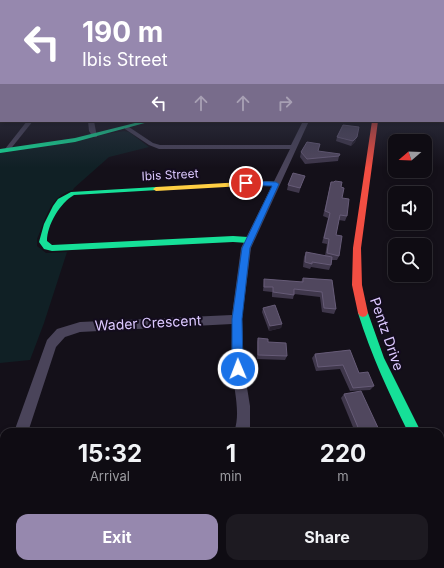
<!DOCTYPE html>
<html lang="en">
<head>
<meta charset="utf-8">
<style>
	body { margin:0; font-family:Inter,sans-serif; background:#1d1a21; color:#f1f3f6; height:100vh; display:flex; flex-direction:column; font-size:15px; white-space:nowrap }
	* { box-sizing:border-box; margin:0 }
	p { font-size:13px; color:#9b9ba0 }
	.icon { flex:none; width:22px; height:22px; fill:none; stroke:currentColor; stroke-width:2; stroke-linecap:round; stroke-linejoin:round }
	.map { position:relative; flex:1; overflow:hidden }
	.side { position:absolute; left:0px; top:428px; width:444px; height:140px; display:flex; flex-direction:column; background:#0f0c13; border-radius:12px 12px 0 0; box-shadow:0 2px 6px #0003,0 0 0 1px #2f2c33 }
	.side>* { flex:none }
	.banner { position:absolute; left:0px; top:0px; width:444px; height:122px; box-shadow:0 2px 6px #0003,0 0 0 1px #2f2c33; background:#9688ae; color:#fff; overflow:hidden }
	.needle { width:26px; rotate:251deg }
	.fabs { position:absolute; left:388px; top:134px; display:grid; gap:8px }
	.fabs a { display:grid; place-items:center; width:44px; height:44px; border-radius:8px; background:#0f0c13; box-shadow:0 2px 6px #0003,0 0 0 1px #2f2c33; font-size:20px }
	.pin { position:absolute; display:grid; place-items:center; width:34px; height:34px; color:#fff; margin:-17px; border:2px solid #fff; border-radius:50%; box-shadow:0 1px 4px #0007 }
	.me { position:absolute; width:44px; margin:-22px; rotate:359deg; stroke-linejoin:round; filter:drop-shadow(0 0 3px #0008) }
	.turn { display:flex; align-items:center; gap:14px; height:84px; padding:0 16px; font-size:18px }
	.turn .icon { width:52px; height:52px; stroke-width:2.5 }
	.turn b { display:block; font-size:28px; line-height:34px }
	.lanes { display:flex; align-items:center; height:38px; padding:0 16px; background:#0003; justify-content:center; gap:20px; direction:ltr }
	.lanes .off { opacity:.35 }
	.eta { display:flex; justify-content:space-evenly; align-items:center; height:68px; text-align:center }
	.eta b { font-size:24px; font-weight:700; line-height:28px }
	.primary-button { display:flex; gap:8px; margin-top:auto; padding:8px 16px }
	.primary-button a { flex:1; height:46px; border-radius:12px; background:#9688ae; color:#fff; font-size:16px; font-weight:700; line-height:46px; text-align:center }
	.primary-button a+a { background:#1d1a21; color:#f1f3f6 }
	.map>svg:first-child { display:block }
	.green { fill:#102025 }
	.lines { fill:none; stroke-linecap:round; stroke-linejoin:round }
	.street { fill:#4a445a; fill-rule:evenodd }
	.fast { fill:#16e098; fill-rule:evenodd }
	.slow { fill:#ffcf43; fill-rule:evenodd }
	.jam { fill:#f24e42; fill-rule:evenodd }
	.wall { fill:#3f374b }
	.shaded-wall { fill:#27212f }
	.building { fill:#50475e; stroke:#665b77 }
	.route { fill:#1a73e8; stroke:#114b97 }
	.labels { text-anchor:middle; stroke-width:4; stroke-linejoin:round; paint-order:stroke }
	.far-street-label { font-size:12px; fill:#dcc8ff; stroke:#130c1d }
	.street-label { font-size:14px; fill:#dcc8ff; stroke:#130c1d }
</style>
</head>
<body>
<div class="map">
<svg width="444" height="568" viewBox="0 0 444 568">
	<rect width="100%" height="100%" fill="#141019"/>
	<path class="green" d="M124,131L129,132L149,147L109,157L74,188L73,190C49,196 46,219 37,239V246L46,253L67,252L44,323L30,360L0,363V152Z"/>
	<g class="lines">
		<g class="street">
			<rect x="0" y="91" width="1" height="2"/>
			<path d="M443,110L444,111V119L443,118Z"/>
			<path d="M27,121H33L9,151H5V149Z"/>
			<path d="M88,121H94L97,137H93L89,131Z"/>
			<path d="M303,121H309L251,248L242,319L244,369L250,406V428L248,432H234C241,414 234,389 232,371C231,355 232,339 232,324L80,332L65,337L56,347L28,432H14L47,340L57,329L80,322L232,315L241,248L290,149H159L149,145L125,129V127H129L153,143L160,145H291Z"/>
			<path d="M4,476V502L0,504V478Z"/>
		</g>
		<g class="fast">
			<path d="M143,121H152L75,142L0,153V149L75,138Z"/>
			<path d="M156,187L158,188V190L74,195C60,203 47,225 47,241L52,245L233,236L248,237L252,240L248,243L233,242L52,251L44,249L39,242L44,224L53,206L58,199L71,192Z"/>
			<path d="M363,309L366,310L368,313L384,358L421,432H408C389,393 371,355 358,313L360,310Z"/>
		</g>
		<g class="slow">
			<path d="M261,181L276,182L279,184L276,186L261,185L156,191L153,189L156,187Z"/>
			<path d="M440,473L444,475V495L440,493Z"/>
		</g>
		<path class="jam" d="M372,121H378L361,248L362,285L368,313L366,316L363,317L360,316L358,313L352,285L353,248Z"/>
	</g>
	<g class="wall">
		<path d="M337,137H357L355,142L351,146L336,141Z"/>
		<path d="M301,152L339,156L338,161L305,164L300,157Z"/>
		<path d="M303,180L299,193L287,190L288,185Z"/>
		<path d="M331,182L341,187L342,198L347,216L345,221L339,220L336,235L339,256L337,260H332L331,265L329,270L311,267L310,269L303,267L304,257L306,252L325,256L327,244L322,243L328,218L323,216Z"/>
		<path d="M303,278L332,280L336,309L334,314L322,312L320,297L294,294L293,299L272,297V292L263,291L264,279L301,282Z"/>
		<path d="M263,308L282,324L281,328L269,331L262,312Z"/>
		<path d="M258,338L287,356L285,360L257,359V342Z"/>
		<path d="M350,350L359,373L374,386L370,390L350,391L340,369L316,371L312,358L315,354Z"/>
		<path d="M344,394L380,432H355L341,398Z"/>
	</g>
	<g class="shaded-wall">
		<path d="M357,137L355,142L351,146L353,141Z"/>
		<path d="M282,324L281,328L269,331L270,326Z"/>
	</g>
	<g class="building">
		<path d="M343,125L359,127L357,137L353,141L337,137Z"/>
		<path d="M307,142L320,144L318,151L340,154L339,156L307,159L301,152Z"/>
		<path d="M293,173L305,176L300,188L288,185Z"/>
		<path d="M335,181L342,182L341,187L344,188L342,198L349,199L347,216L340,215L336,235L342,236L339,256L327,253L329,239L324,238L330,213L325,211L331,182H334Z"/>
		<path d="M306,252L332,257L331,265L312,262V264L305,262Z"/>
		<path d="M303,278L332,280L336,309L324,308L322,292L294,289V295L273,292V287H264V279L303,282Z"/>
		<path d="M275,305L282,324L270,326L263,308Z"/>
		<path d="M258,338L268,339V342L286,343L287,356L258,355Z"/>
		<path d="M350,350L359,373L368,372L374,386L353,388L343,365L318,367L315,354Z"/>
		<path d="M361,391L380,432H360L344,394Z"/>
	</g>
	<linearGradient id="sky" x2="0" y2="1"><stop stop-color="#0b090e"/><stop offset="0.53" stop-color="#343749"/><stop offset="1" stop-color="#343749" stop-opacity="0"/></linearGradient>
	<rect width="444" height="168" fill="url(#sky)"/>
	<path class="route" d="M246,181L276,182L279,184L250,248L242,319L243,369L242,373L238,374L234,373L232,369V319L242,248L272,186L244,185V182Z"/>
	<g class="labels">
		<g class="far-street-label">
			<text transform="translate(170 175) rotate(-3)" y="4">Ibis Street</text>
		</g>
		<g class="street-label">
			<text transform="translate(148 323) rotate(-3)" y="5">Wader Crescent</text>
			<text transform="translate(387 334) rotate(71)" y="5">Pentz Drive</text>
		</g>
	</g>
</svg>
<div class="fabs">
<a><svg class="needle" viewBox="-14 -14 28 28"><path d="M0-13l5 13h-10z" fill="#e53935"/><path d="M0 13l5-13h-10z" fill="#9b9ba0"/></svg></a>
<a><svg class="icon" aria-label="sound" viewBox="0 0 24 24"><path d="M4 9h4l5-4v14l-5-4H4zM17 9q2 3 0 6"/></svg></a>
<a><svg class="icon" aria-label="search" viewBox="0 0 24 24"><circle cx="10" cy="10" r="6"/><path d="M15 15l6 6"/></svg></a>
</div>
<div class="pin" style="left:246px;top:183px;background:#d93025"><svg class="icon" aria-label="arrive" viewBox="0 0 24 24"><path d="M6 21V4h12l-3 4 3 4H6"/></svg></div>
<svg class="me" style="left:238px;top:369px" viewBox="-20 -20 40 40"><circle r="17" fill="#1a73e8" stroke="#fff" stroke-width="3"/><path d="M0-11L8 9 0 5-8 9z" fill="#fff"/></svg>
<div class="banner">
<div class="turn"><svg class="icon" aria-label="left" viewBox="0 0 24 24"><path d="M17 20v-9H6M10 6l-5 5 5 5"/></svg><div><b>190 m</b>Ibis Street</div></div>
<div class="lanes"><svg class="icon" aria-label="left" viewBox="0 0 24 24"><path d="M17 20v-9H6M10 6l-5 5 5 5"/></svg><svg class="icon off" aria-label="ahead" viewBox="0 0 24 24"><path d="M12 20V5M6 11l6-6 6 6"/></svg><svg class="icon off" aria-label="ahead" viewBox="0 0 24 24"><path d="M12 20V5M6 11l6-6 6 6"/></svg><svg class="icon off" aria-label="right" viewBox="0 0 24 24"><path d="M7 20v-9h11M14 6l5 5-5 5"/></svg></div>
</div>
<section class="side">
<div class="eta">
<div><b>15:32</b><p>Arrival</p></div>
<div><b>1</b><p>min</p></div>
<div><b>220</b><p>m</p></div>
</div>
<div class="primary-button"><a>Exit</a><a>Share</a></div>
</section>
</div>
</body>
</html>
